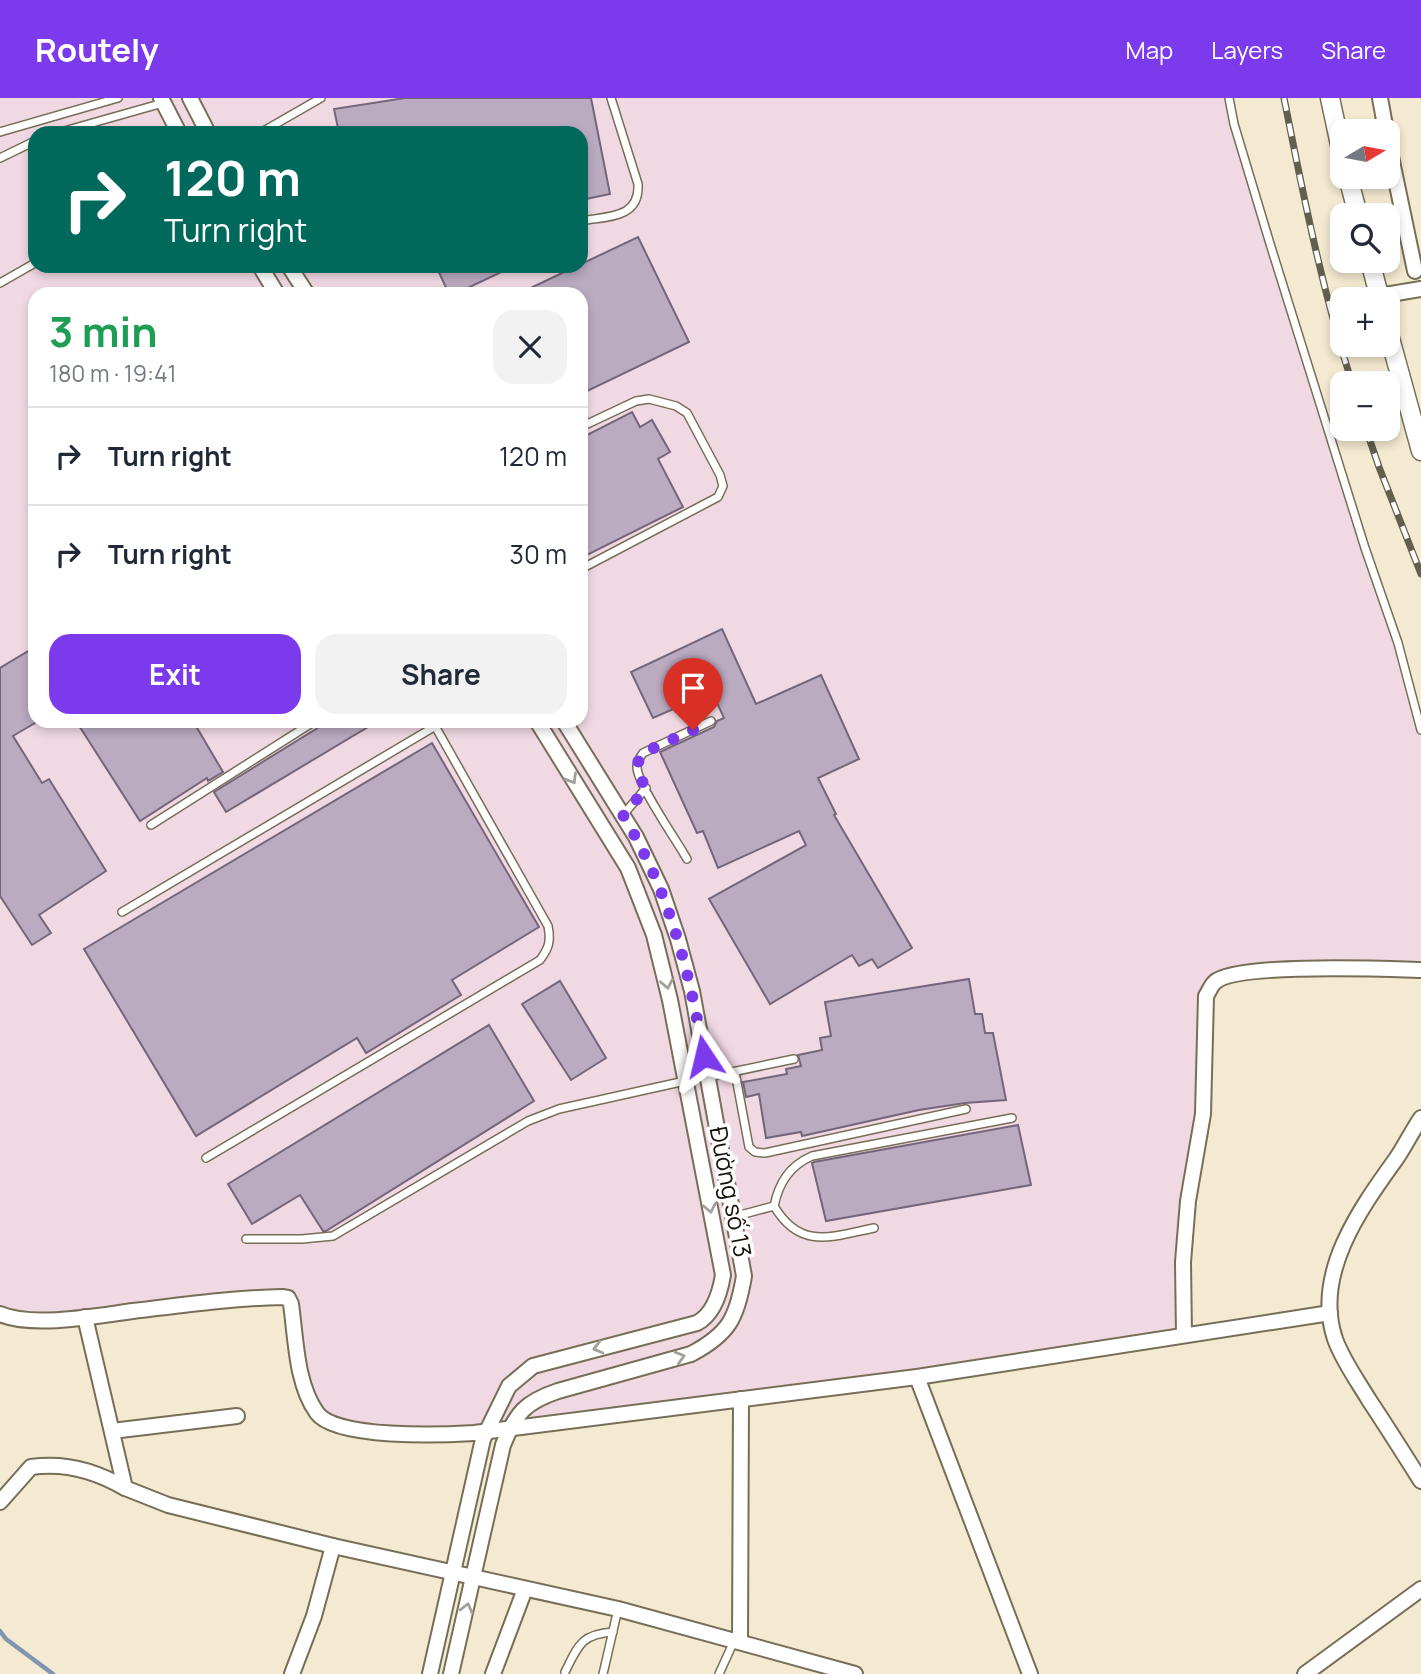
<!DOCTYPE html>
<html lang="en">
<head>
<meta charset="utf-8">
<style>
	body { margin:0; font-family:Manrope,sans-serif; background:#f2f2f3; color:#1f2937; height:100vh; display:flex; flex-direction:column; font-size:26px; white-space:nowrap }
	* { box-sizing:border-box; margin:0 }
	p { font-size:23px; color:#747a83 }
	.icon { flex:none; width:38px; height:38px; fill:none; stroke:currentColor; stroke-width:2; stroke-linecap:round; stroke-linejoin:round }
	.map { position:relative; flex:1; overflow:hidden }
	.sheet { position:absolute; left:28px; top:189px; width:560px; height:441px; display:flex; flex-direction:column; background:#fff; border-radius:21px; box-shadow:0 4px 10px #0003 }
	.sheet>* { flex:none }
	.hud { position:absolute; left:28px; top:28px; width:560px; height:147px; border-radius:21px; box-shadow:0 4px 10px #0003; background:#00695c; color:#fff; overflow:hidden }
	.needle { width:46px; rotate:80deg }
	.buttons { position:absolute; left:1330px; top:21px; display:grid; gap:14px }
	.buttons a { display:grid; place-items:center; width:70px; height:70px; border-radius:14px; background:#fff; box-shadow:0 4px 10px #0003; font-size:35px }
	.pin { position:absolute; display:grid; place-items:center; width:60px; height:60px; color:#fff; margin:-72px -30px; border-radius:50% 50% 50% 0; rotate:-45deg; box-shadow:0 0 7px #0007 }
	.pin .icon { rotate:45deg }
	.me { position:absolute; width:77px; margin:-38px; rotate:350deg; stroke-linejoin:round; filter:drop-shadow(0 0 5px #0008) }
	.turn { display:flex; align-items:center; gap:24px; height:147px; padding:0 21px; font-size:32px }
	.turn .icon { width:91px; height:91px; stroke-width:2.5 }
	.turn b { display:block; font-size:49px; line-height:60px }
	.round { display:grid; place-items:center; flex:none; width:74px; height:74px; border-radius:21px; background:#f2f2f3 }
	.overview { display:flex; align-items:center; justify-content:space-between; height:119px; padding:0 21px }
	h1 { font-size:42px; font-weight:700; line-height:52px; color:#1e9e55 }
	.cta { display:flex; gap:14px; margin-top:auto; padding:14px 21px }
	.cta a { flex:1; height:80px; border-radius:21px; background:#7c3aed; color:#fff; font-size:28px; font-weight:700; line-height:80px; text-align:center }
	.cta a+a { background:#f2f2f3; color:#1f2937 }
	ul { padding:0; list-style:none }
	li { display:flex; align-items:center; gap:21px; height:98px; padding:0 21px; border-top:2px solid #e0e1e3 }
	li div { flex:1 }
	li b { display:block; font-size:26px }
	li em { font-style:normal }
	header { display:flex; align-items:center; gap:42px; box-sizing:border-box; height:98px; padding:0 35px; background:#7c3aed; color:#fff }
	header strong { font-size:33px }
	nav { display:flex; gap:38px; margin-inline-start:auto; font-size:24px }
	.map>svg:first-child { display:block }
	.industrial { fill:#f1d9e4; fill-rule:evenodd }
	.lines { fill:none; stroke-linecap:round; stroke-linejoin:round }
	.stream { stroke:#7f95b2; stroke-width:4.5 }
	.building { fill:#baabc1; stroke:#73667a; stroke-width:2 }
	.service-casing { stroke:#776e58; stroke-width:10 }
	.minor-casing { stroke:#776e58; stroke-width:18 }
	.tertiary-casing { stroke:#776e58; stroke-width:21 }
	.service { stroke:#fff; stroke-width:7 }
	.minor { stroke:#fff; stroke-width:14 }
	.tertiary { stroke:#fff; stroke-width:18 }
	.rail-casing { stroke:#645e4f; stroke-width:7 }
	.rail { stroke:#fff; stroke-width:4.5; stroke-dasharray:13; stroke-linecap:butt }
	.oneway { stroke:#a2a09d }
	.route { stroke:#7c3aed; stroke-width:12; stroke-dasharray:0 21.6 }
	.labels { text-anchor:middle; stroke-width:7; stroke-linejoin:round; paint-order:stroke }
	.street-label { font-size:24px; fill:#161209; stroke:#fff }
</style>
</head>
<body>
<header>
<strong>Routely</strong>
<nav><a>Map</a><a>Layers</a><a>Share</a></nav>
</header>
<div class="map">
<svg width="1421" height="1576" viewBox="0 0 1421 1576">
	<rect width="100%" height="100%" fill="#f4ead1"/>
	<path class="industrial" d="M0,0H1225L1231,27L1362,452L1395,546L1421,640V866L1211,879L1197,1016L1189,1054L1183,1105L1179,1232L914,1274L472,1330L426,1332L338,1323L322,1314L311,1291L294,1201L25,1217L5,1213L0,1209ZM35,35H581V168H35ZM35,196H581V623H35Z"/>
	<g class="lines">
		<path class="stream" d="M0,1533L6,1541L53,1576"/>
	</g>
	<g class="building">
		<path d="M405,0H591L610,96L581,102V35H339L334,11Z"/>
		<path d="M638,139L689,244L581,296V196H518Z"/>
		<path d="M436,168H514L455,196H449Z"/>
		<path d="M632,314L640,329L652,322L670,354L658,361L683,409L581,460V340Z"/>
		<path d="M722,531L756,606L821,577L859,661L818,680L836,716L834,717L912,850L878,870L872,861L859,868L852,857L770,906L709,801L806,747L799,733L718,770L703,733L697,735L660,654L714,629L717,623L724,620L712,594L653,620L631,574Z"/>
		<path d="M35,549V625L13,638L42,685L49,681L106,773L39,817L51,835L32,847L0,798V570Z"/>
		<path d="M76,623H193L223,674L208,683L207,680L140,723Z"/>
		<path d="M329,623H378L226,714L214,694Z"/>
		<path d="M432,645L539,829L452,882L461,897L366,955L357,940L196,1038L84,851Z"/>
		<path d="M969,881L975,916H982L985,935H993L1006,1002L965,1005L919,1012L802,1038L801,1034L766,1040L759,996L746,999L743,984L787,976L786,971L801,968L798,957L822,952L820,940L831,938L825,904Z"/>
		<path d="M560,883L606,960L571,982L522,906Z"/>
		<path d="M489,927L534,1003L326,1133H323L300,1097L252,1126L228,1086Z"/>
		<path d="M1018,1027L1031,1087L826,1123L812,1065L814,1064Z"/>
	</g>
	<g class="lines">
		<g class="service-casing">
			<g id="service">
				<path d="M1229,0L1234,26L1271,149L1365,450L1398,545L1421,632"/>
				<path d="M0,34L118,0"/>
				<path d="M57,35L163,5"/>
				<path d="M260,35L321,0"/>
				<path d="M0,60L35,43"/>
				<path d="M581,123C607,118 640,121 638,86L611,0"/>
				<path d="M0,185L35,165"/>
				<path d="M581,329L636,303L649,301L676,308L687,315L720,377L723,388L718,399L581,471"/>
				<path d="M623,717L646,690"/>
				<path d="M151,727L315,623"/>
				<path d="M687,761C677,743 637,686 637,669C637,663 640,659 643,655L711,623"/>
				<path d="M122,814L444,623"/>
				<path d="M735,974L749,1049L755,1054L765,1055L966,1011"/>
				<path d="M708,979L794,961"/>
				<path d="M206,1060L540,862C549,850 551,843 548,828L435,628"/>
				<path d="M733,1119L774,1108"/>
				<path d="M874,1130C831,1139 800,1152 774,1108C779,1085 789,1068 812,1058L1012,1020"/>
				<path d="M246,1141H302L333,1138L528,1023L559,1011L685,983"/>
				<path d="M565,1574C578,1548 581,1536 613,1534"/>
				<path d="M603,1576L618,1511"/>
				<path d="M719,1576L734,1543"/>
			</g>
		</g>
		<g class="minor-casing">
			<g id="minor">
				<path d="M161,0L179,35"/>
				<path d="M190,0L208,35"/>
				<path d="M1380,0L1386,33"/>
				<path d="M1388,44L1415,173"/>
				<path d="M260,168L277,196"/>
				<path d="M289,168L307,196"/>
				<path d="M1379,198L1421,191"/>
				<path d="M1421,1020C1412,1033 1405,1048 1396,1061C1360,1111 1313,1176 1335,1241C1343,1263 1357,1282 1369,1302C1387,1329 1404,1356 1421,1383"/>
				<path d="M0,1216C32,1230 97,1218 133,1213C183,1207 232,1200 282,1199L288,1200L291,1206C296,1241 296,1286 317,1315C336,1341 442,1337 474,1335L917,1279L1330,1215"/>
				<path d="M85,1219L125,1390L168,1407L333,1448L618,1511L855,1576"/>
				<path d="M1184,1237L1183,1164L1188,1103L1203,1016L1206,898C1209,894 1211,887 1215,884C1236,865 1386,871 1421,872"/>
				<path d="M917,1279L1030,1576"/>
				<path d="M112,1333L237,1318"/>
				<path d="M0,1404L31,1369C65,1364 96,1373 125,1390"/>
				<path d="M740,1544L741,1301"/>
				<path d="M292,1576L314,1518L333,1448"/>
				<path d="M430,1576L483,1341L509,1288L533,1268L697,1225C714,1216 720,1195 723,1177L670,902L654,837L628,770L537,623"/>
				<path d="M451,1576L503,1347C516,1315 525,1304 558,1293L691,1256C729,1236 737,1220 744,1178L692,893L678,841L661,791L636,739L564,623"/>
				<path d="M493,1576L525,1491"/>
				<path d="M1305,1576L1421,1491"/>
			</g>
		</g>
		<g class="tertiary-casing">
			<g id="tertiary">
				<path d="M1330,0L1342,56"/>
				<path d="M1348,79L1358,117"/>
				<path d="M1370,163L1380,201"/>
				<path d="M1388,233L1421,353"/>
			</g>
		</g>
		<use href="#service" class="service"/>
		<use href="#minor" class="minor"/>
		<use href="#tertiary" class="tertiary"/>
		<g class="rail-casing">
			<g id="rail">
				<path d="M1284,0C1303,96 1322,192 1352,285"/>
				<path d="M1366,331L1379,369L1421,476"/>
			</g>
		</g>
		<use href="#rail" class="rail"/>
	</g>
	<defs><path id="oneway-chevron" d="M-2-3.5L2.5 0L-2 3.5" fill="none" stroke-width="1.6" stroke-linecap="round" stroke-linejoin="round" transform="scale(1.75)"/></defs>
	<g class="oneway">
		<use href="#oneway-chevron" transform="translate(572 681) rotate(59)"/>
		<use href="#oneway-chevron" transform="translate(667 886) rotate(79)"/>
		<use href="#oneway-chevron" transform="translate(710 1110) rotate(79)"/>
		<use href="#oneway-chevron" transform="translate(598 1250) rotate(165)"/>
		<use href="#oneway-chevron" transform="translate(680 1259) rotate(-16)"/>
		<use href="#oneway-chevron" transform="translate(467 1510) rotate(-76)"/>
	</g>
	<g class="lines">
		<path class="route" d="M693,632L643,655C633,668 639,677 646,691L623,717C670,796 688,868 704,958"/>
	</g>
	<g class="labels">
		<g class="street-label">
			<text transform="translate(730 1094) rotate(79)" y="8">Đường số 13</text>
		</g>
	</g>
</svg>
<div class="buttons">
<a><svg class="needle" viewBox="-14 -14 28 28"><path d="M0-13l5 13h-10z" fill="#e53935"/><path d="M0 13l5-13h-10z" fill="#747a83"/></svg></a>
<a><svg class="icon" aria-label="search" viewBox="0 0 24 24"><circle cx="10" cy="10" r="6"/><path d="M15 15l6 6"/></svg></a>
<a>+</a>
<a>−</a>
</div>
<div class="pin" style="left:693px;top:632px;background:#d93025"><svg class="icon" aria-label="arrive" viewBox="0 0 24 24"><path d="M6 21V4h12l-3 4 3 4H6"/></svg></div>
<svg class="me" style="left:704px;top:958px" viewBox="-20 -20 40 40"><path d="M0-17L14 15 0 8-14 15z" fill="#7c3aed" stroke="#fff" stroke-width="4"/></svg>
<div class="hud">
<div class="turn"><svg class="icon" aria-label="right" viewBox="0 0 24 24"><path d="M7 20v-9h11M14 6l5 5-5 5"/></svg><div><b>120 m</b>Turn right</div></div>
</div>
<section class="sheet">
<div class="overview"><div><h1>3 min</h1><p>180 m · 19:41</p></div><a class="round"><svg class="icon" aria-label="close" viewBox="0 0 24 24"><path d="M6 6l12 12M18 6L6 18"/></svg></a></div>
<ul>
<li><svg class="icon" aria-label="right" viewBox="0 0 24 24"><path d="M7 20v-9h11M14 6l5 5-5 5"/></svg><div><b>Turn right</b></div><em>120 m</em></li>
<li><svg class="icon" aria-label="right" viewBox="0 0 24 24"><path d="M7 20v-9h11M14 6l5 5-5 5"/></svg><div><b>Turn right</b></div><em>30 m</em></li>
</ul>
<div class="cta"><a>Exit</a><a>Share</a></div>
</section>
</div>
</body>
</html>
